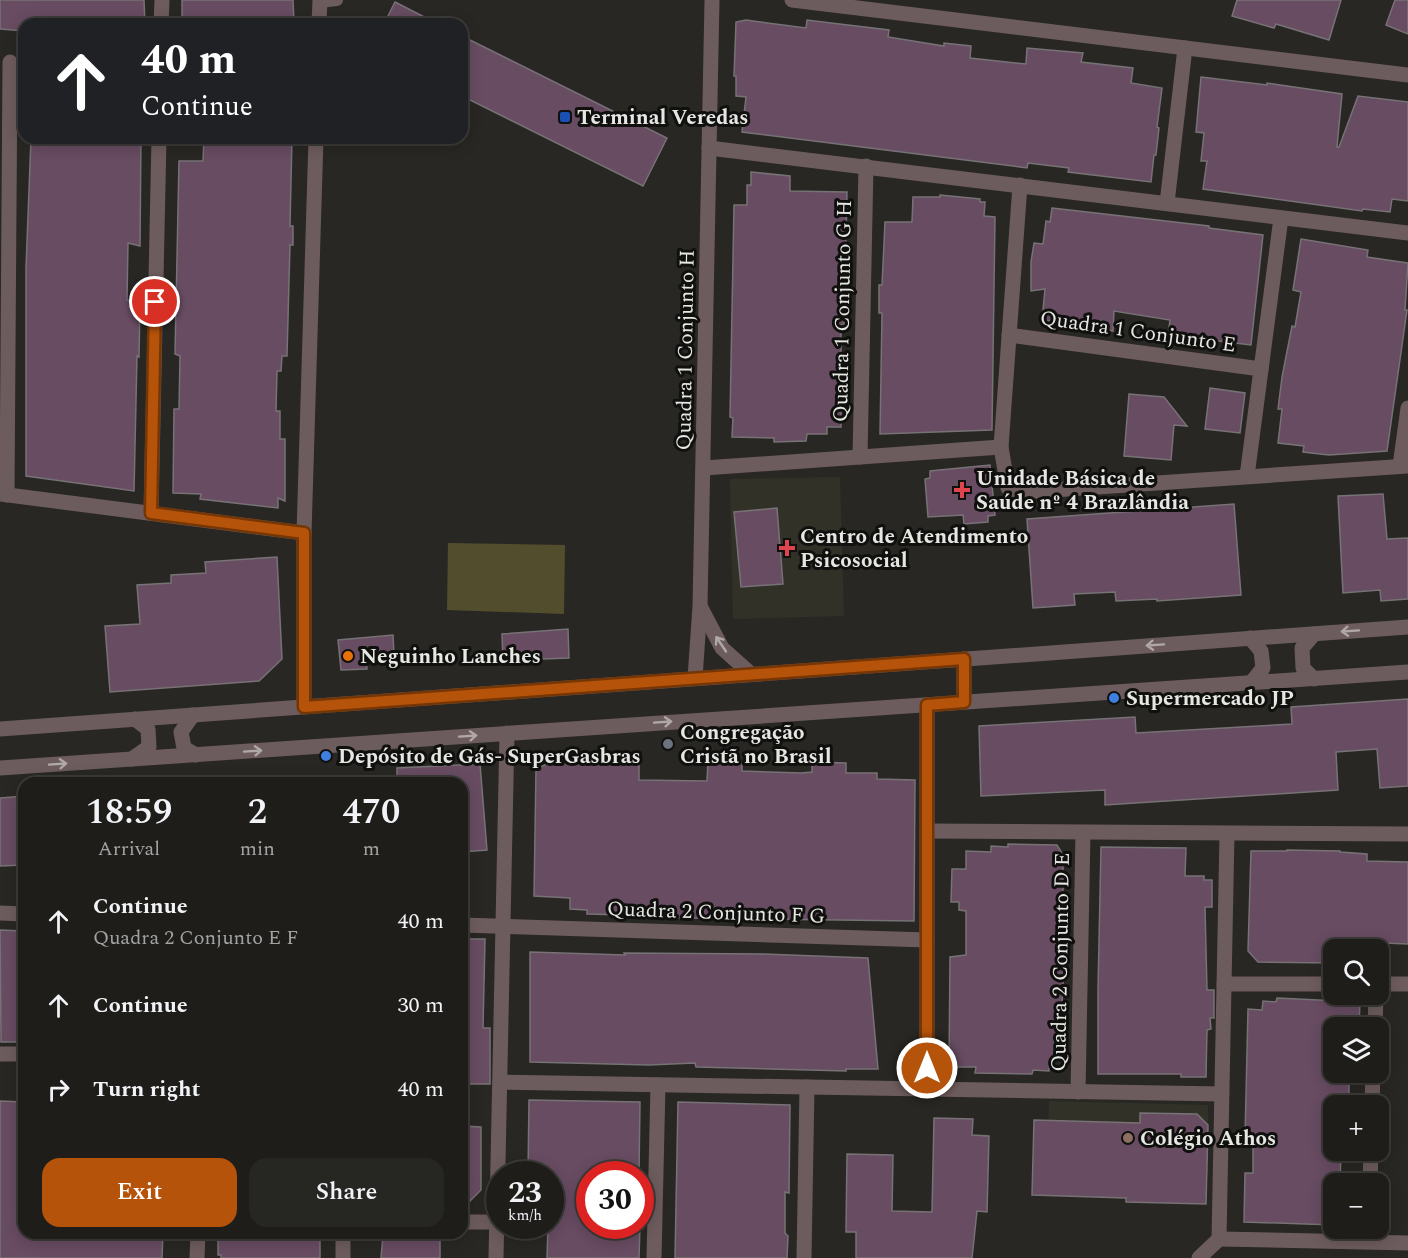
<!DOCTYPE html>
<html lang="en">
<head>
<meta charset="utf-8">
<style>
	body { margin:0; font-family:Spectral,serif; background:#262623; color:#f1f3f6; height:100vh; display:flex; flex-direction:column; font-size:22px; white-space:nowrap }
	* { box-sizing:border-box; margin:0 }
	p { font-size:20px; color:#a1a2a2 }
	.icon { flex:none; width:33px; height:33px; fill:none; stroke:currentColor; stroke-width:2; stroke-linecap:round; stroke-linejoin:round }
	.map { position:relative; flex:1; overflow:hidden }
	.drawer { position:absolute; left:18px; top:777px; width:450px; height:462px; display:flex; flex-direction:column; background:#1e1d1a; border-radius:18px; box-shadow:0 3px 15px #0003,0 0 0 2px #3c3b39 }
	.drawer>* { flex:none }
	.hud { position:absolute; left:18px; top:18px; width:450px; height:126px; border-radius:18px; box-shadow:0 3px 15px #0003,0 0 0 2px #3c3b39; background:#202124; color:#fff; overflow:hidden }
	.tools { position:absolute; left:1323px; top:939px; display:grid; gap:12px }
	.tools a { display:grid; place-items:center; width:66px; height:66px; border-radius:12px; background:#1e1d1a; box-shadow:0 3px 15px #0003,0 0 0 2px #3c3b39; font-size:30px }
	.speed { position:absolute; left:486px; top:1161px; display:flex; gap:12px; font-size:30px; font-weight:700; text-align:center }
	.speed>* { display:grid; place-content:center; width:78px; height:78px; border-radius:50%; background:#1e1d1a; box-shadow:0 3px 15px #0003,0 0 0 2px #3c3b39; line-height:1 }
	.speed small { font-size:15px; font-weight:400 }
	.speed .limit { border:9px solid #d22; background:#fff; color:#111 }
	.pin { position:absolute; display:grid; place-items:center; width:51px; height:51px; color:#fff; margin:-26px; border:3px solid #fff; border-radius:50%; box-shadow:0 2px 6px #0007 }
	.me { position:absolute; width:66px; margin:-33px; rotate:0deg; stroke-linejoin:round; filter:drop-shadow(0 0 4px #0008) }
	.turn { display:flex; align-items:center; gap:21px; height:126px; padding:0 24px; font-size:27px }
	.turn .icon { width:78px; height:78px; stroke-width:2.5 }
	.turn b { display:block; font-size:42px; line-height:51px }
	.eta { display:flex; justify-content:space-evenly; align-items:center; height:102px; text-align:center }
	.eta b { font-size:36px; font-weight:600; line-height:42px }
	.cta { display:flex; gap:12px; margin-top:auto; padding:12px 24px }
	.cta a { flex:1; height:69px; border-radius:18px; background:#b45309; color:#fff; font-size:24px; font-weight:600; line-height:69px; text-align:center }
	.cta a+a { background:#262623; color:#f1f3f6 }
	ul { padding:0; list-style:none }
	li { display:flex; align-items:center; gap:18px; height:84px; padding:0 24px }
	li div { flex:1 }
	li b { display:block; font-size:22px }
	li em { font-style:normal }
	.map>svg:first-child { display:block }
	.built { fill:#323127 }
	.green { fill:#524d2c }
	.building { fill:#684c62; stroke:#777276; stroke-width:1.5 }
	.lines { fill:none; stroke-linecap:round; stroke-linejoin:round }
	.service { stroke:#6d5c5d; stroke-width:12 }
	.minor { stroke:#6d5c5d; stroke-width:15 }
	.tertiary { stroke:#6d5c5d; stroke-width:15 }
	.oneway { stroke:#b0a8a7 }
	.route-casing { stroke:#753606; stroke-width:15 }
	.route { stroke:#b45309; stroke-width:10 }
	.transit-dot { fill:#1a4fb4; stroke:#10100e; stroke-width:2 }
	.health-dot { fill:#e0444e; stroke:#10100e; stroke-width:2 }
	.food-dot { fill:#e8710a; stroke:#10100e; stroke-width:2 }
	.shop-dot { fill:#3f7fe0; stroke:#10100e; stroke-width:2 }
	.worship-dot { fill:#6b7280; stroke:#10100e; stroke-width:2 }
	.education-dot { fill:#8d6e63; stroke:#10100e; stroke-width:2 }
	.labels { text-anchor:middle; stroke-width:6; stroke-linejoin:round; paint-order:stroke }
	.poi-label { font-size:21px; font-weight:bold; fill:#e6e6e3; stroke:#10100e; text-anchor:start }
	.street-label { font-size:21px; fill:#e6e6e3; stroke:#10100e }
</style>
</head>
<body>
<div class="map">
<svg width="1408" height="1258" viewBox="0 0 1408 1258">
	<rect width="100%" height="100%" fill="#282723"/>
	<g class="built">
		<path d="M840,477L844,616L733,619L730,479Z"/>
		<path d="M1049,1101L1208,1105V1174L1047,1172Z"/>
	</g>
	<path class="green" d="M448,543L565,545L564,614L447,610Z"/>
	<g class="building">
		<path d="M0,0H144L145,24H24V31L0,29Z"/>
		<path d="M182,0H293L294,22L182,24Z"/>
		<path d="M1237,0H1341L1329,40L1276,24L1274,28L1232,16Z"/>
		<path d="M1395,0H1408V34L1386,25Z"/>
		<path d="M395,2L438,24H384Z"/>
		<path d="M746,20L806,28L807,20L889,30L888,37L944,46V43L971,46L970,58L1026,64L1027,48L1083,53L1081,62L1133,68L1131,83L1162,88L1157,127L1159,128L1156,155H1154L1151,182L1068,172L1069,168L1028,163L1027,168L1013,166L742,132L746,97L736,96V76H734L736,22Z"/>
		<path d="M462,36L667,138L643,186L462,96Z"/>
		<path d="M1201,77L1267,85V83L1342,94L1337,147H1339L1358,96L1408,102V201L1392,199L1390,212L1363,209L1362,211L1203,189L1207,161H1201L1204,133L1196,132Z"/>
		<path d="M31,138H141L140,246L128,243L127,300L140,302L139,357L137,356L134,491L26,476V268Z"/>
		<path d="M204,138H292L290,226H293V245H290L287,356H282L281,371H277L276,411H280V439H285V501L278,498V508L200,499L201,494L173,493L174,409H179L180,356L175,354L179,161H203Z"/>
		<path d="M751,172L790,176V191L847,192L844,325H841V427H827V434H807L806,441L774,442V438L732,437L733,418L730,417L734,205H747V185H751Z"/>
		<path d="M940,195L980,199V202H985L984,216L995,217L992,430L880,434L882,313H879V285H882L885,222H912L913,197H940Z"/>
		<path d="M1052,208L1209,226V228L1263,235L1251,345L1168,335L1170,320L1114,311L1113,331L1084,326L1085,325L1042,320L1045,289L1031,291V262L1034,243L1043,244L1046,221L1050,222Z"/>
		<path d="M1301,239L1368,250L1367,257L1408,263L1405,310H1407L1387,451L1329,455L1303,452L1304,446L1278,443L1282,409H1278L1282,377L1292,326L1295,327L1301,292L1293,290Z"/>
		<path d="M1210,388L1245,393L1240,433L1205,429Z"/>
		<path d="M1129,394L1164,397L1187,426L1174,425L1171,460L1124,456Z"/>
		<path d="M990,465L995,515L988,516V522L964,524L963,515L928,517L925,479L930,478V471Z"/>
		<path d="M1383,494L1387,539L1408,538V599L1381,601L1380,590L1343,593L1338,496Z"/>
		<path d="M1234,504L1241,595L1157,601V599L1116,601L1115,592L1074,594L1075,605L1033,608L1027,519Z"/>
		<path d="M777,508L783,584L741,587L734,512Z"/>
		<path d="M277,557L282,659L259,681L110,692L105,626L140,624L137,585L171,583V575L206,573L205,562Z"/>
		<path d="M568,629L569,658L543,659L532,653L525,661L503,662L502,634Z"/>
		<path d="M393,635L394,655L366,657L367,669L341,670L338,640Z"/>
		<path d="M1408,699V786L1380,788L1377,749L1336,752L1338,790L1105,805V790L981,796L979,726L1135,717L1136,733L1292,724L1291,707Z"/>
		<path d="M557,759L639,760V780L707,781L708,761L742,762V771L801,773L812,772V762L846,763V773H877V779L915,780L914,921L626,917L625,915L587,914V910L570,909V898L534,896L536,769Z"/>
		<path d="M480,764L487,850L462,852V783H397V768Z"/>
		<path d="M24,796V865L0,866V798Z"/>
		<path d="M1008,844L1057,845L1063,855V987L1060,1036H1054V1063H1049V1071L1033,1070L1032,1074L975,1073L976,1067H949L950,957L966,955V911L959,910V902H951L952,869H966V851L991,852V846L1008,847Z"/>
		<path d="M1101,847L1186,848L1185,876H1204V880H1212V907H1205L1207,990H1214V1018H1210L1211,1029L1207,1030L1206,1077H1181V1074H1098V989Z"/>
		<path d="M1287,850L1340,851V852L1367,854V861L1408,862V944L1335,941L1334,963L1258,962L1248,951L1251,851H1287Z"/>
		<path d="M0,930L24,931V1042H1Z"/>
		<path d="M462,939H485L483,1028H490V1084H462Z"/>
		<path d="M530,952L625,955L624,953L764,954L868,958L878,1069H846V1071L696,1067L695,1063L649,1065L530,1062Z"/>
		<path d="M1277,998L1360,1002L1359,1028H1334V1072H1349V1106H1334V1150H1341L1340,1184H1334V1225L1244,1222L1245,1173H1253V1140L1245,1138L1248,1009L1262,1010L1263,1001L1276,1002Z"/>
		<path d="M529,1100L640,1102L639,1174H590V1226H640L639,1258H547L548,1226H550V1174H528Z"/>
		<path d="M0,1101L24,1102V1233H163L162,1258H0Z"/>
		<path d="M678,1102L790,1105L789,1193L785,1192V1233L788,1236L787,1258H675Z"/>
		<path d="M1140,1113L1197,1114L1208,1125L1206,1204L1126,1202V1198L1032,1195L1034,1120L1140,1123Z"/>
		<path d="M934,1118L973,1119L972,1135L989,1136L987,1212L977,1211L972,1258H856V1232H846L847,1154L893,1155L892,1211L932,1212Z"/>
		<path d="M462,1126L481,1127V1190L462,1209Z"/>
		<path d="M218,1233L320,1236V1258H221V1255H218Z"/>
		<path d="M405,1234V1237L440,1238V1258H381L383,1235Z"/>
	</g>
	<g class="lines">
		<path class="service" d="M320,2L337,0"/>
		<g class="minor">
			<path d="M792,0L1408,75"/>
			<path d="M161,24L162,0"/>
			<path d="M319,24L320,0"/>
			<path d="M709,148L1408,233"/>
			<path d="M1020,185L1001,447L1008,488L1023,492L1408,466"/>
			<path d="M1167,203L1185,48"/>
			<path d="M1009,335L1261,369"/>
			<path d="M860,457L866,166"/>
			<path d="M1400,466L1408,408"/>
			<path d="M704,468L1001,447"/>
			<path d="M1247,476L1281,218"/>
			<path d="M0,494L304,533"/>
			<path d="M7,495L10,62"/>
			<path d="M151,513L159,138"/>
			<path d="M701,608L722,648L751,674"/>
			<path d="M695,678L700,606L712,0"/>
			<path d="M304,707V533L316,138"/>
			<path d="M927,831L1408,834"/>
			<path d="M0,913L24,914"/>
			<path d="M462,925L927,940"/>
			<path d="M1224,984H1334"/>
			<path d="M1378,984H1408"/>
			<path d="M1375,1028L1376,994"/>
			<path d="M0,1054H24"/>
			<path d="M500,1082L1222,1094"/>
			<path d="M927,1089V705"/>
			<path d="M1078,1092L1083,833"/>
			<path d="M1372,1106L1373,1072"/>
			<path d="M1370,1184L1371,1150"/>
			<path d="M462,1222H497"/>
			<path d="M1219,1239L1227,834"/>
			<path d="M1219,1239L1408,1243"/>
			<path d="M197,1258L198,1233"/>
			<path d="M343,1258V1233"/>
			<path d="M496,1258L507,733"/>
			<path d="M654,1258L658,1085"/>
			<path d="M804,1258L807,1087"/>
			<path d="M1199,1258L1219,1239"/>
		</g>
		<g class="tertiary">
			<path d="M1250,638L1261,651L1263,668L1251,683"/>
			<path d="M964,659V702"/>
			<path d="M1314,679L1303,668L1302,648L1314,634"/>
			<path d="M193,715L181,732L184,748L196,755"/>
			<path d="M0,729L1408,627"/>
			<path d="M132,759L149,747L148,729L135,719"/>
			<path d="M0,768L1408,672"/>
		</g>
	</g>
	<defs><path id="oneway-shaft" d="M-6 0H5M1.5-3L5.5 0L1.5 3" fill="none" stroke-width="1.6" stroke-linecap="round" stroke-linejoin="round" transform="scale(1.5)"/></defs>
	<g class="oneway">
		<use href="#oneway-shaft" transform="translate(1350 631) rotate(176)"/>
		<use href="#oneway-shaft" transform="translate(721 644) rotate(-124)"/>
		<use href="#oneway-shaft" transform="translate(1155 645) rotate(176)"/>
		<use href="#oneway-shaft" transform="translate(663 722) rotate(-4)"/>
		<use href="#oneway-shaft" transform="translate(468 736) rotate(-4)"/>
		<use href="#oneway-shaft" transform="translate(253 751) rotate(-4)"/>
		<use href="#oneway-shaft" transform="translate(58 764) rotate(-4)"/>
	</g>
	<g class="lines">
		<g class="route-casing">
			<path id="route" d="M155,302L151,513L304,533V707L964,659V702L927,705V1068"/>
		</g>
		<use href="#route" class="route"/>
	</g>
	<rect class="transit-dot" x="559" y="111" width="12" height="12" rx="3"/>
	<g class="health-dot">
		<path d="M959 481h6v6h6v6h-6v6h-6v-6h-6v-6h6z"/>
		<path d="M784 539h6v6h6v6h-6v6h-6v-6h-6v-6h6z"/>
	</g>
	<circle class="food-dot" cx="348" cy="656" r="6"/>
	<g class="shop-dot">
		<circle cx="1114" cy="698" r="6"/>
		<circle cx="326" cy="756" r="6"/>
	</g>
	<circle class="worship-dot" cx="668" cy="744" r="6"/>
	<circle class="education-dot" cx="1128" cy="1138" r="6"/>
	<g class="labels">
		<g class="poi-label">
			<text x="577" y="124">Terminal Veredas</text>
			<text x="976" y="485">Unidade Básica de<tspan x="976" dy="24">Saúde nº 4 Brazlândia</tspan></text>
			<text x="800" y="543">Centro de Atendimento<tspan x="800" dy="24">Psicosocial</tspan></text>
			<text x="360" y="663">Neguinho Lanches</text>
			<text x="1126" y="705">Supermercado JP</text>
			<text x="680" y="739">Congregação<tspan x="680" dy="24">Cristã no Brasil</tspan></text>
			<text x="338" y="763">Depósito de Gás- SuperGasbras</text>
			<text x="1140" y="1145">Colégio Athos</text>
		</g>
		<g class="street-label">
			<text transform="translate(842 311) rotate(-89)" y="7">Quadra 1 Conjunto G H</text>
			<text transform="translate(1138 331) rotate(8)" y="7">Quadra 1 Conjunto E</text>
			<text transform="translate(685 350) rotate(-89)" y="7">Quadra 1 Conjunto H</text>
			<text transform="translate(716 912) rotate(2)" y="7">Quadra 2 Conjunto F G</text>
			<text transform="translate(1060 962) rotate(-89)" y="7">Quadra 2 Conjunto D E</text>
		</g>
	</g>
</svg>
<div class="tools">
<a><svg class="icon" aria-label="search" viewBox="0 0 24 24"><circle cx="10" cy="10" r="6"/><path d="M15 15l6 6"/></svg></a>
<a><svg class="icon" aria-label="layers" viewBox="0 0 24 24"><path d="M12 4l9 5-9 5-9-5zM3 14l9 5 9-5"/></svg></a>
<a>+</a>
<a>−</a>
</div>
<div class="speed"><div>23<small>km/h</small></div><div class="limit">30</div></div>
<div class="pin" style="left:155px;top:302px;background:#d93025"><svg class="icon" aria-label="arrive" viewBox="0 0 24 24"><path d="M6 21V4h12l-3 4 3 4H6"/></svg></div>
<svg class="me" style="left:927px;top:1068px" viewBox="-20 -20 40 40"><circle r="17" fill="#b45309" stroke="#fff" stroke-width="3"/><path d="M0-11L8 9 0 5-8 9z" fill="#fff"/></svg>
<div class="hud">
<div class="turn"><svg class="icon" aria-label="ahead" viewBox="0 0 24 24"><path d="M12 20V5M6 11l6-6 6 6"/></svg><div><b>40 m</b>Continue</div></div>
</div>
<section class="drawer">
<div class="eta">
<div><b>18:59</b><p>Arrival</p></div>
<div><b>2</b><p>min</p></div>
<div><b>470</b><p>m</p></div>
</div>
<ul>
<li><svg class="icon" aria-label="ahead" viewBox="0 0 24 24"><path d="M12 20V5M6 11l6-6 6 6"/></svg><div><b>Continue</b><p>Quadra 2 Conjunto E F</p></div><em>40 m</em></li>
<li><svg class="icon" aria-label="ahead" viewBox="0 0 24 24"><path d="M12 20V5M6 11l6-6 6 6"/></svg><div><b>Continue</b></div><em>30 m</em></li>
<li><svg class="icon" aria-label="right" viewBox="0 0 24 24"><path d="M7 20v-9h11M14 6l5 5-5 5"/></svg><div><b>Turn right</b></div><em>40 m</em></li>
</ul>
<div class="cta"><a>Exit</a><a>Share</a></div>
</section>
</div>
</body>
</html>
